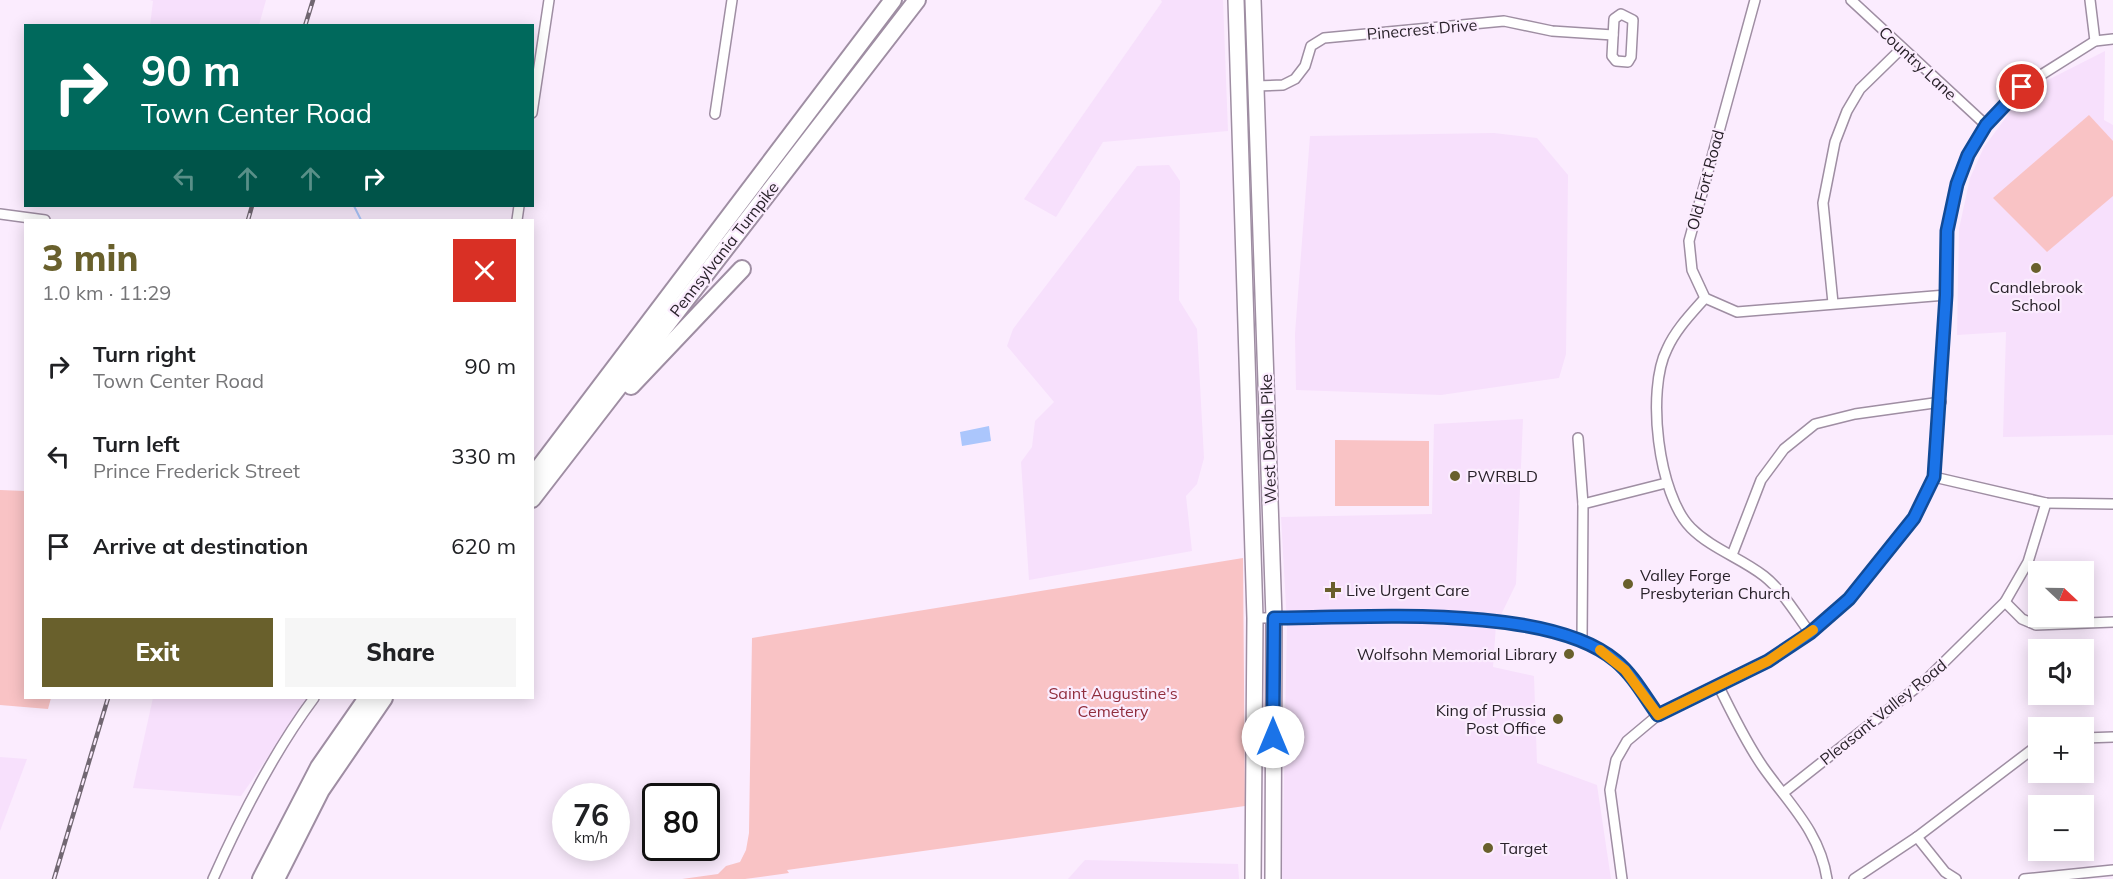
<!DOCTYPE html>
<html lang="en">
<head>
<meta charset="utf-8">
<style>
	body { margin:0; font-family:Mulish,sans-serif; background:#f6f6f6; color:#202124; height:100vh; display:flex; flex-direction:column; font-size:22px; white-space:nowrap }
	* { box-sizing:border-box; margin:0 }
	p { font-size:20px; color:#757577 }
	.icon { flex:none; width:33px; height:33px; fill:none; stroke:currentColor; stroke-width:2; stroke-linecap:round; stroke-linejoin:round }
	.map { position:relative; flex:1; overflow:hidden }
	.side { position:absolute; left:24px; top:219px; width:510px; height:480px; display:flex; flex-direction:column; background:#fff; border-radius:0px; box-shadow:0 3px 15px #0003 }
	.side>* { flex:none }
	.guide { position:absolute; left:24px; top:24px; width:510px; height:183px; border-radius:0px; box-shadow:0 3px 15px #0003; background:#00695c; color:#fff; overflow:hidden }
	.needle { width:39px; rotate:112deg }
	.controls { position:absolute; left:2028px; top:561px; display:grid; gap:12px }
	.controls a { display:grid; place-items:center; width:66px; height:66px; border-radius:0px; background:#fff; box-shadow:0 3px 15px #0003; font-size:30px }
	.speed { position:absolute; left:552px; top:783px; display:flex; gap:12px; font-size:30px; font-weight:700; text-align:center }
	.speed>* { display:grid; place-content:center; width:78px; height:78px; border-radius:50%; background:#fff; box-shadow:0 3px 15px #0003; line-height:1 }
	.speed small { font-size:15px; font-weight:400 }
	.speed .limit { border:3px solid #111; border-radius:9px; background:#fff; color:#111 }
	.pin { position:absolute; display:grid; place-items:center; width:51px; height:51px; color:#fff; margin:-26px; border:3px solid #fff; border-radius:50%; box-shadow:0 2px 6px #0007 }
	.me { position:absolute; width:66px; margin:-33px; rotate:0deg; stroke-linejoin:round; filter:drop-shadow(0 0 4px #0008) }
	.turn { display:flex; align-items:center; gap:21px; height:126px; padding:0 18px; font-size:27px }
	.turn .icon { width:78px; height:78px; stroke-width:2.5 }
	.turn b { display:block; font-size:42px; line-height:51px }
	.lanes { display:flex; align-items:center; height:57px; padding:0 18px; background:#0003; justify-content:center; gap:30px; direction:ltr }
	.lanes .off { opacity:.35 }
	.round { display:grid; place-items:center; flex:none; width:63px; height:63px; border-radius:0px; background:#f6f6f6 }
	.head { display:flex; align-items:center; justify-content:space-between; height:102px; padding:0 18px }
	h1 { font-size:36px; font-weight:800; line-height:45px; color:#69602c }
	.button { display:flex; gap:12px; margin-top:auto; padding:12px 18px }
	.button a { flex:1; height:69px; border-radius:0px; background:#69602c; color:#fff; font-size:24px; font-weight:800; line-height:69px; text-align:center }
	.button a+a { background:#f6f6f6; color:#202124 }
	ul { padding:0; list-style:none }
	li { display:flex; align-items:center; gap:18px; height:90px; padding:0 18px }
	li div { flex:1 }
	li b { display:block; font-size:22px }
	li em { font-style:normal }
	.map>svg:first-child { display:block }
	.built { fill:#f7e0fc }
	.green { fill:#f9c3c5 }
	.water { fill:#abc6fc }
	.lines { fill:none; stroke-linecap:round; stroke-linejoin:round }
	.stream { stroke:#abc6fc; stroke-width:2 }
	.minor-casing { stroke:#9f8ea3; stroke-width:12 }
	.trunk-casing { stroke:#9f8ea3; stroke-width:18 }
	.motorway-casing { stroke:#9f8ea3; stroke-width:20 }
	.minor { stroke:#fff; stroke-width:9 }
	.trunk { stroke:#fff; stroke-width:15 }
	.motorway { stroke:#fff; stroke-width:16 }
	.rail-casing { stroke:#716772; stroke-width:4.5 }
	.rail { stroke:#fbecfe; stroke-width:2; stroke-dasharray:7; stroke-linecap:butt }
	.route-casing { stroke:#114b97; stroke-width:15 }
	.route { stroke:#1a73e8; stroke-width:10 }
	.slow { stroke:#f59e0b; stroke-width:10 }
	.poi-dot { fill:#69602c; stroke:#fbecfe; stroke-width:2 }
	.labels { text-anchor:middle; stroke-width:4.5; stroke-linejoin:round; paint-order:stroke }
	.street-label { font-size:16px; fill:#29222a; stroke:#fbecfe }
	.poi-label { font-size:16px; fill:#29222a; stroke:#fbecfe; text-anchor:start }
	.park-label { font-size:16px; fill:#902d3d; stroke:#fbecfe }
</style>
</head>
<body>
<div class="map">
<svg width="2113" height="879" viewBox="0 0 2113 879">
	<rect width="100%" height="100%" fill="#fbecfe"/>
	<g class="built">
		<path d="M150,0H266L259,25L150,26L153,1Z"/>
		<path d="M1161,0H1223L1228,131L1103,142L1056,217L1024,199L1162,2Z"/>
		<path d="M2105,51L2104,120L2113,125V435L2003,437L2006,332L1957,335L1959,229L1970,178L1984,147L2013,108L2038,85Z"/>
		<path d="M1494,133L1537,138L1568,175L1566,354L1559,378L1441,395L1296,390L1295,334L1310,136Z"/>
		<path d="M1169,165L1180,181L1179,300L1197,329L1204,458L1197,484L1186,496L1192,551L1029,580L1021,462L1032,447L1035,421L1054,402L1007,346L1013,329L1137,166Z"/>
		<path d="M1523,419L1516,584L1496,625L1493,667L1534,676L1537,763L1597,785L1611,879H1282L1287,624L1281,517L1432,514L1434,424Z"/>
		<path d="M153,698H309L241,796L133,788Z"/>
		<path d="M0,757L27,759L0,831Z"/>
		<path d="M1085,860L1238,864L1239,879H1068Z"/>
	</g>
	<g class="green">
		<path d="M2089,115L2113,141V196L2047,252L1993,198Z"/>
		<path d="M1335,440L1429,441V506H1335Z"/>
		<path d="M0,490L25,491L26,698H51L48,709L0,705Z"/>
		<path d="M1243,558L1245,806L787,870L789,873L745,879H682L718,874L726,866L740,862L746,850L749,833L752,638Z"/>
	</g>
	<path class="water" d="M989,426L991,441L962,446L960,432Z"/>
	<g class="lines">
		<path class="stream" d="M354,206L361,220"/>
		<g class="minor-casing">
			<g id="minor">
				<path d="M1755,0L1689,241L1692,270L1705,298L1737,312L1946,295"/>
				<path d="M1851,0L1986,125"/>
				<path d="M2090,0L2095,41"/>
				<path d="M1621,14L1633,20L1631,57L1628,62L1616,61L1612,56L1614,19Z"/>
				<path d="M1254,86L1283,85L1295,79L1305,66L1311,46L1324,38L1504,21L1552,31L1613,35"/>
				<path d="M532,113L549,0"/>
				<path d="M715,114L732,0"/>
				<path d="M0,214L45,220"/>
				<path d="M517,220L519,206"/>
				<path d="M1705,298C1691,314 1676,329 1667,349C1646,390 1658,495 1691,528C1712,549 1741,558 1764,576C1782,590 1796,614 1810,633"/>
				<path d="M1833,303L1823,203L1835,142L1847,111L1860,89L1902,48"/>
				<path d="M1578,438L1583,504"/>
				<path d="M1934,477L2046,503L2113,504"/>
				<path d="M1732,555L1761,480L1784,449L1815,424L1855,414L1941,402"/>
				<path d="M2005,602L2022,619L2036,625L2113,622"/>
				<path d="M1255,618C1346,618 1546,602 1616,661C1633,675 1645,697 1658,715"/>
				<path d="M1582,640L1583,504L1666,483"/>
				<path d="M1718,685C1732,713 1745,741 1763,767C1789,804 1820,832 1827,879"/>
				<path d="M2084,738L2113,737"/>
				<path d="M1783,793L1926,680L2005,602L2028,562L2046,503"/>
				<path d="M1917,837L1945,872L1956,879"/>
				<path d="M213,879C241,816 273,753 314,698"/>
				<path d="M1622,879L1610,790L1616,760L1627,741L1658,715L1768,661L1810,633L1849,599L1914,518L1934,477L1946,295L1947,231L1957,184L1968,155L1986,125L2022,87L2095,41L2113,39"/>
				<path d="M1854,879L1917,837L2038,745"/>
				<path d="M2024,879L2113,870"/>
			</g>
		</g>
		<g class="trunk-casing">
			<g id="trunk">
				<path d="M1236,0L1255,618L1253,879"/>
				<path d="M1253,0L1274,618L1273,879"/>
			</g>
		</g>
		<g class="motorway-casing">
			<g id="motorway">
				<path d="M631,386L742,269"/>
				<path d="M532,477L893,0"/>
				<path d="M532,499L917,0"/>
				<path d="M261,879L319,767L367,698"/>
				<path d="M276,879L321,790L384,698"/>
			</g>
		</g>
		<use href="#minor" class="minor"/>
		<use href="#trunk" class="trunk"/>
		<use href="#motorway" class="motorway"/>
		<g class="rail-casing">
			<g id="rail">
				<path d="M305,26L313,0"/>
				<path d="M248,220L252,206"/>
				<path d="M54,879L108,698"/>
			</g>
		</g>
		<use href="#rail" class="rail"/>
	</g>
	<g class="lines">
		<g class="route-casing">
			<path id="route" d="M1273,737L1274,618C1362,618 1548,603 1616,661C1633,675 1645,697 1658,715L1768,661L1810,633L1849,599L1914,518L1934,477L1946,295L1947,231L1957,184L1968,155L1986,125L2022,87"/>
		</g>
		<use href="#route" class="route"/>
		<path class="slow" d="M1600,650L1625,670L1658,715L1768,661L1813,630"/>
	</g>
	<g class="poi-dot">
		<circle cx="2036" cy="268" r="6"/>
		<circle cx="1455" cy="476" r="6"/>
		<circle cx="1628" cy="584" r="6"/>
		<path d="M1330 581h6v6h6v6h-6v6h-6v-6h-6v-6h6z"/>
		<circle cx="1569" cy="654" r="6"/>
		<circle cx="1558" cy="719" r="6"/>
		<circle cx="1488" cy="848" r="6"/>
	</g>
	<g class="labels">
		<g class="street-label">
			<text transform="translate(1422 29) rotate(-5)" y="6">Pinecrest Drive</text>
			<text transform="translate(1918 63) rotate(43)" y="6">Country Lane</text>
			<text transform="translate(1705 180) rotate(-75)" y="6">Old Fort Road</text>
			<text transform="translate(724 249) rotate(-52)" y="6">Pennsylvania Turnpike</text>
			<text transform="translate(1268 439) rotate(-92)" y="6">West Dekalb Pike</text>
			<text transform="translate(1883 712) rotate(-39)" y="6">Pleasant Valley Road</text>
		</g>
		<g class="poi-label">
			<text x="2036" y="293" text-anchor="middle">Candlebrook<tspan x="2036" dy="18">School</tspan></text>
			<text x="1467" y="482">PWRBLD</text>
			<text x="1640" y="581">Valley Forge<tspan x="1640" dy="18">Presbyterian Church</tspan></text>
			<text x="1346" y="596">Live Urgent Care</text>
			<text x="1557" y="660" text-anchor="end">Wolfsohn Memorial Library</text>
			<text x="1546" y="716" text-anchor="end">King of Prussia<tspan x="1546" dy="18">Post Office</tspan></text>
			<text x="1500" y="854">Target</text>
		</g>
		<g class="park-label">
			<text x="1113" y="699">Saint Augustine's<tspan x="1113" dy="18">Cemetery</tspan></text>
		</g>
	</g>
</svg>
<div class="controls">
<a><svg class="needle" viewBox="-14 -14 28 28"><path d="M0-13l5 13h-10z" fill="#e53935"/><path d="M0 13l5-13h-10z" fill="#757577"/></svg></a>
<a><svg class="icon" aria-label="sound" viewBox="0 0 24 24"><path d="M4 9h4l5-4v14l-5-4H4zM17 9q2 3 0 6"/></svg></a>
<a>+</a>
<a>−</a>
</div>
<div class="speed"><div>76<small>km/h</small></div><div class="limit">80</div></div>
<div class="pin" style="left:2022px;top:87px;background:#d93025"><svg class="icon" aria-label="arrive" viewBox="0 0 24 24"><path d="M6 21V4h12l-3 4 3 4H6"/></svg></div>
<svg class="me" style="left:1273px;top:737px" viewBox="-20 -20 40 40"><circle r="19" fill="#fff"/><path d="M0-13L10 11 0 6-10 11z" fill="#1a73e8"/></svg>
<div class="guide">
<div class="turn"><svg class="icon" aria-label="right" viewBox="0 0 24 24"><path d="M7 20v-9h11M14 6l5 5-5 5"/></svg><div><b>90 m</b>Town Center Road</div></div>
<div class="lanes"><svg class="icon off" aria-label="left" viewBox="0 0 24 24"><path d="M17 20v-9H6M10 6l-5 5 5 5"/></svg><svg class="icon off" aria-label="ahead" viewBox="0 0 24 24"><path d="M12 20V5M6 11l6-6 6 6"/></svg><svg class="icon off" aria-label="ahead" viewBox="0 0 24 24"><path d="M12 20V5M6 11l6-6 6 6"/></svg><svg class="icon" aria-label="right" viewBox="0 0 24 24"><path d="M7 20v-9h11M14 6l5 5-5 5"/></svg></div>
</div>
<section class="side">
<div class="head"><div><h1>3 min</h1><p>1.0 km · 11:29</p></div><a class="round" style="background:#d93025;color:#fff"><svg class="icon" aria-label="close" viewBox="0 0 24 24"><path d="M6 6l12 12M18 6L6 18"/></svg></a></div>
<ul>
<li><svg class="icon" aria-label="right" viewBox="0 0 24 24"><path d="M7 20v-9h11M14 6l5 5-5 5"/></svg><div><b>Turn right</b><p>Town Center Road</p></div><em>90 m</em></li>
<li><svg class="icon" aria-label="left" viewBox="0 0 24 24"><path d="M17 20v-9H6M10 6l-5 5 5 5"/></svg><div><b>Turn left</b><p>Prince Frederick Street</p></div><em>330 m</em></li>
<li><svg class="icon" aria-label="arrive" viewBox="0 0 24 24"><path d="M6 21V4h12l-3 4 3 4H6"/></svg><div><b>Arrive at destination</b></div><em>620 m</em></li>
</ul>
<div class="button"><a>Exit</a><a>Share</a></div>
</section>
</div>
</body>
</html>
